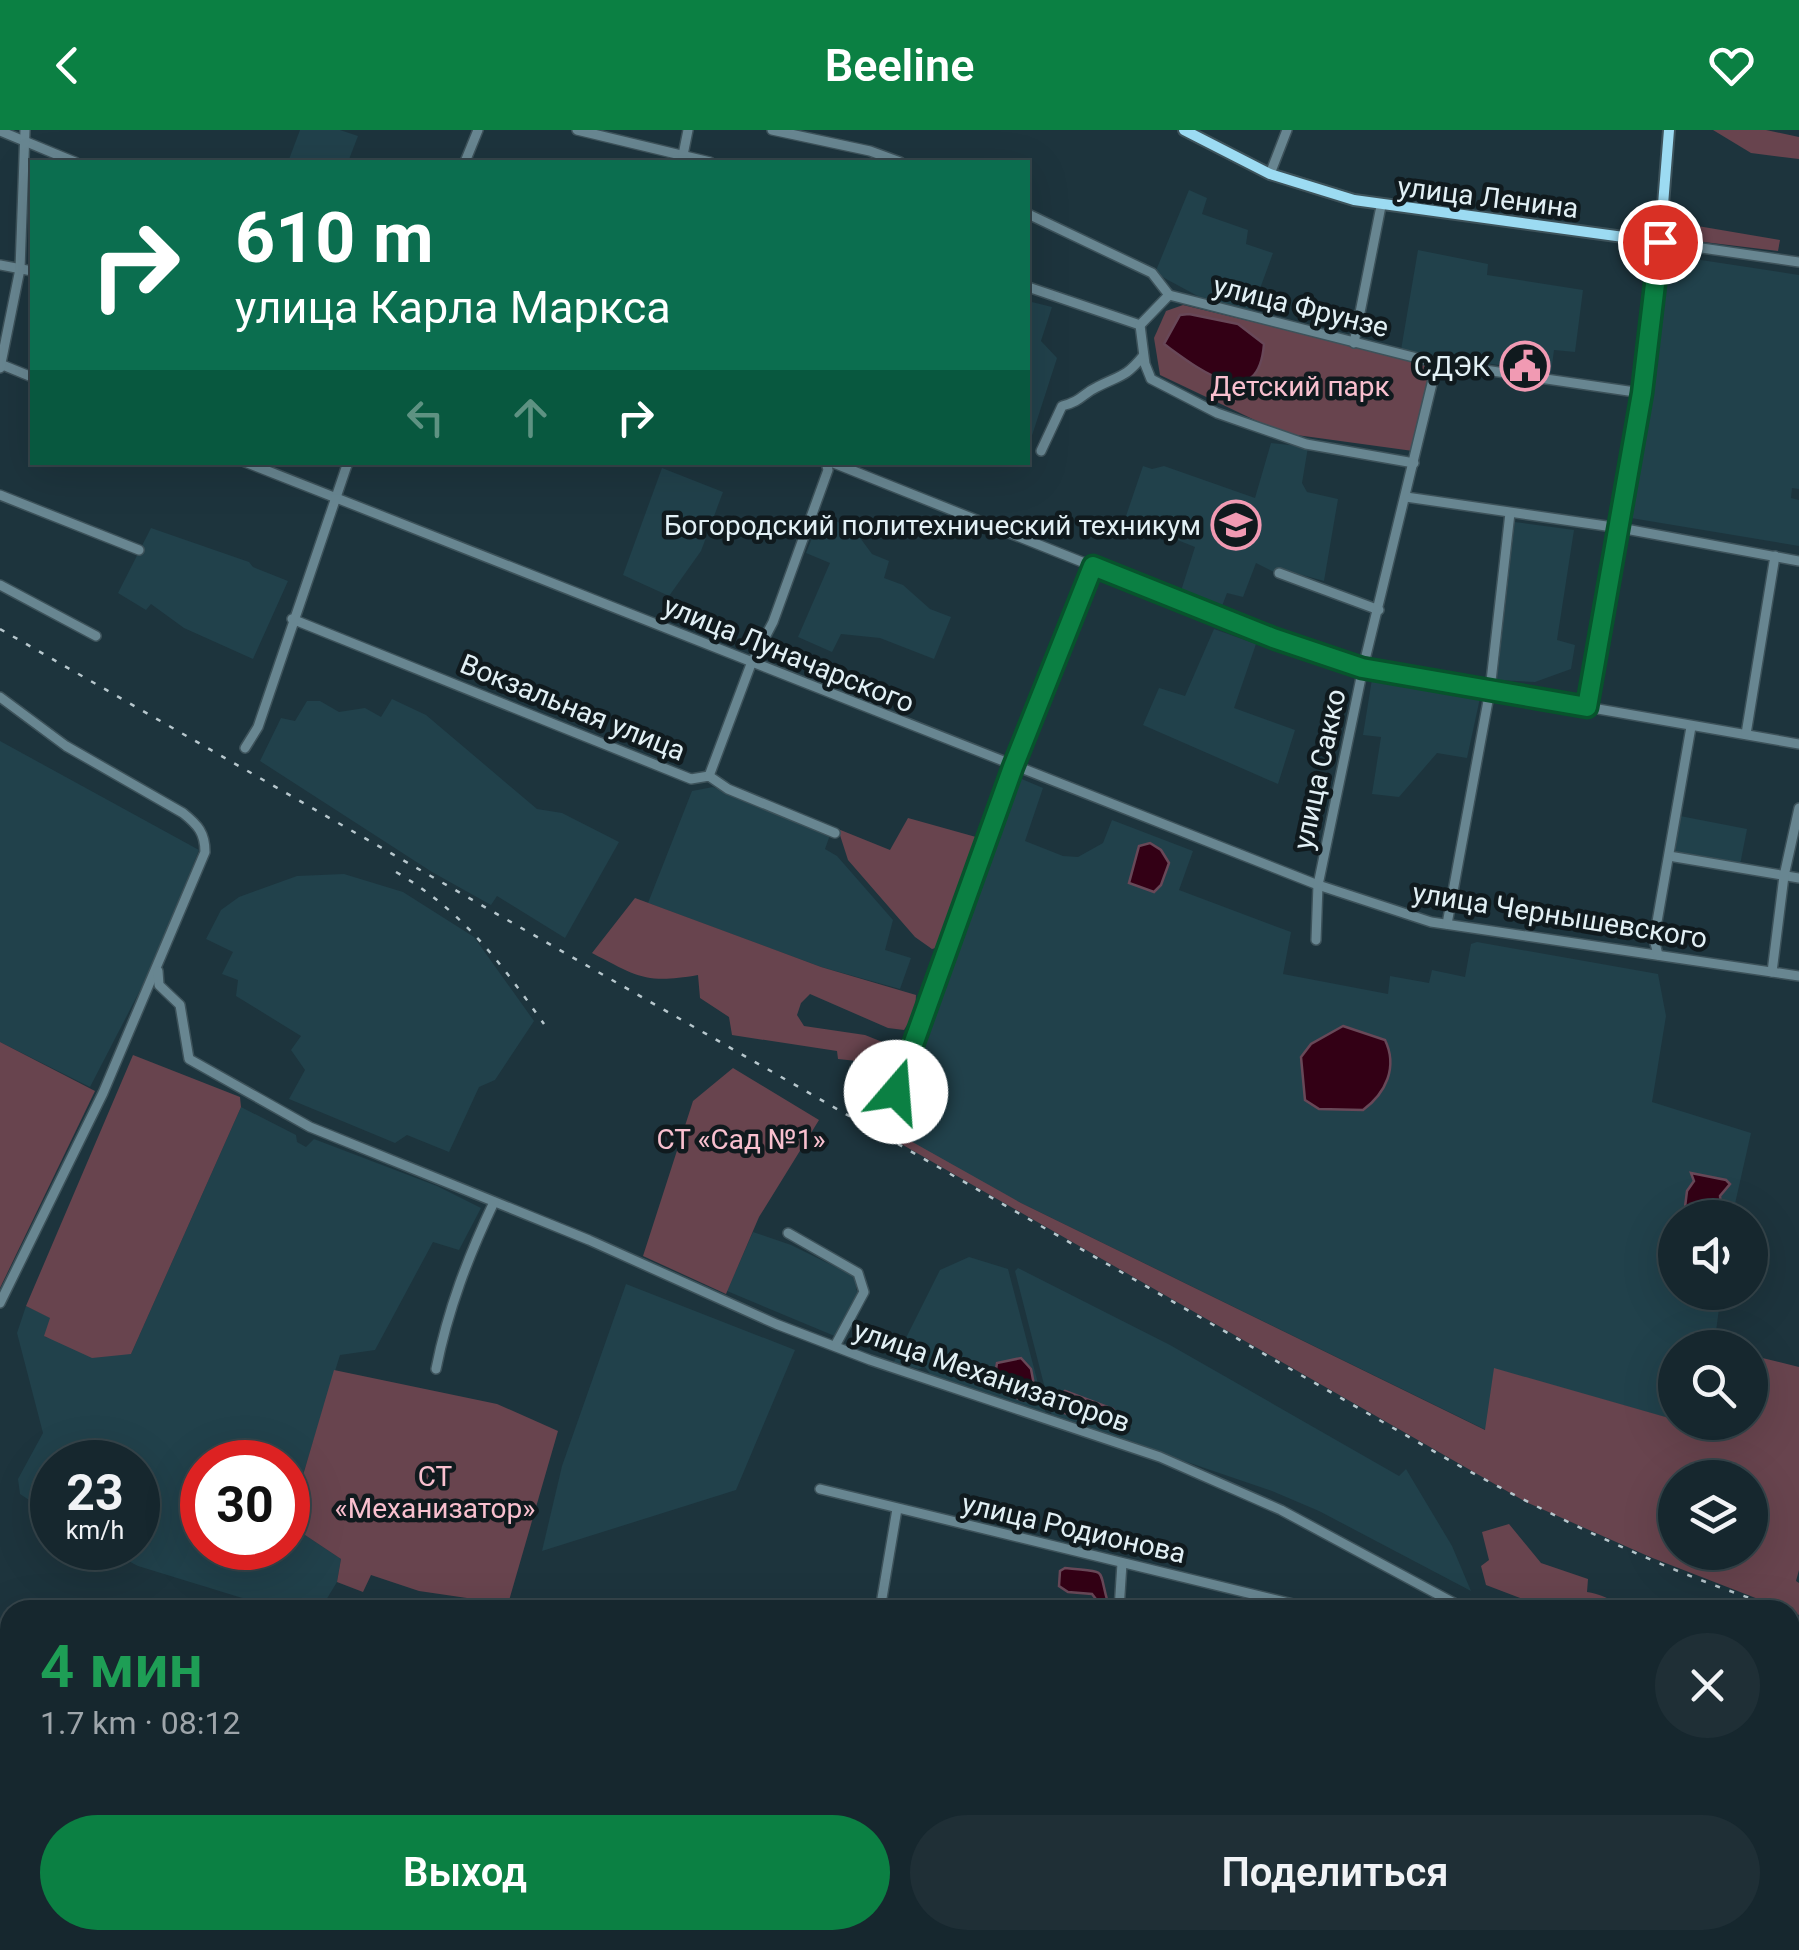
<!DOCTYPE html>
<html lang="ru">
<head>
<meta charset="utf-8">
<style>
	body { margin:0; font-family:Roboto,sans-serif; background:#1f2f36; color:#f1f3f6; height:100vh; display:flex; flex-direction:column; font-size:38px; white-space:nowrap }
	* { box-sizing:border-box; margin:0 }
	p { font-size:32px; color:#9ea5aa }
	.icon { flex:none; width:55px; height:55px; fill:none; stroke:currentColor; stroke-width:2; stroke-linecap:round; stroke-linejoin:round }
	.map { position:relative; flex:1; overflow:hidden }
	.side { position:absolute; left:0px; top:1470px; width:1800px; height:350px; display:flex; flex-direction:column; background:#16272e; border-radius:30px 30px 0 0; box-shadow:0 10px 40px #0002,0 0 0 2px #35444a }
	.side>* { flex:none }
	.hud { position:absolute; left:30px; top:30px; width:1000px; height:305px; border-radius:0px; box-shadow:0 10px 40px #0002,0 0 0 2px #35444a; background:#0b6e4f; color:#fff; overflow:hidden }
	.buttons { position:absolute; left:1658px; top:1070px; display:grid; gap:20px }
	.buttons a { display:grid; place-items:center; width:110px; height:110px; border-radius:50%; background:#16272e; box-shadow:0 10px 40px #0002,0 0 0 2px #35444a; font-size:50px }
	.speed { position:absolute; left:30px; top:1310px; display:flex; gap:20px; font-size:50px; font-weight:700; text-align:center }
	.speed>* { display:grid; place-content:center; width:130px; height:130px; border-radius:50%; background:#16272e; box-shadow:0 10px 40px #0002,0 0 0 2px #35444a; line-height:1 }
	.speed small { font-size:25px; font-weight:400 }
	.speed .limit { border:15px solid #d22; background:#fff; color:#111 }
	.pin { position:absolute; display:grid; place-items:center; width:85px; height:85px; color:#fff; margin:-42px; border:5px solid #fff; border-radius:50%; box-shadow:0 2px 10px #0007 }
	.me { position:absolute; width:110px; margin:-55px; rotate:18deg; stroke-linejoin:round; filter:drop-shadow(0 0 8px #0008) }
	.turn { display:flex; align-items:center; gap:35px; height:210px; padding:0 40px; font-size:45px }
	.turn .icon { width:130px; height:130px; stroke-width:2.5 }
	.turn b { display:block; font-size:70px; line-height:85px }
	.lanes { display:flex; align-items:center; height:95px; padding:0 40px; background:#0003; justify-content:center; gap:50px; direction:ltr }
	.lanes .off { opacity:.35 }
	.round { display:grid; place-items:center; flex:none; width:105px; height:105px; border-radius:52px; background:#1f2f36 }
	.summary { display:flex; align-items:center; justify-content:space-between; height:170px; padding:0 40px }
	h1 { font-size:60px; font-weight:600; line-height:75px; color:#1e9e55 }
	.action { display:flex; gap:20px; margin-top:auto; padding:20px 40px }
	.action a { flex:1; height:115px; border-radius:60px; background:#0b8043; color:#fff; font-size:40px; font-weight:600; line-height:115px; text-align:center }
	.action a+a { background:#1f2f36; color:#f1f3f6 }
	header { display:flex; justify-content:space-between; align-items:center; height:130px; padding:0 40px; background:#0b8043; color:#fff; font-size:45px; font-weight:600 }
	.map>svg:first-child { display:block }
	.built { fill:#21414b; fill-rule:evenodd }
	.green { fill:#68444e; fill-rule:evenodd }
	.water { fill:#330015; stroke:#684858; stroke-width:2.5 }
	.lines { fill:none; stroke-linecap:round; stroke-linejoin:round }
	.minor-casing { stroke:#3d525a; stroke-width:12 }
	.major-casing { stroke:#3d525a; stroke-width:14 }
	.minor { stroke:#688691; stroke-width:9 }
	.major { stroke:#9cdbf2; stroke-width:10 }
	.rail { stroke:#b7c7cd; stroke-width:2.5; stroke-dasharray:5 10; stroke-linecap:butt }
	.route-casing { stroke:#07532c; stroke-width:25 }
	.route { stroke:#0b8043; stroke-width:18 }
	.labels { text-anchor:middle; stroke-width:9; stroke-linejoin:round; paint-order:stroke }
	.street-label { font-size:28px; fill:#e2f0f5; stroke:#101a1e }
	.poi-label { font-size:28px; fill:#e2f0f5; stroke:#101a1e; text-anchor:end }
	.park-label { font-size:28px; fill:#f9c0cf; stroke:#101a1e }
</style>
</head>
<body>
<header><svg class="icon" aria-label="back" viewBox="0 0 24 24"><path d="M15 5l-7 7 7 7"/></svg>Beeline<svg class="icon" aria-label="heart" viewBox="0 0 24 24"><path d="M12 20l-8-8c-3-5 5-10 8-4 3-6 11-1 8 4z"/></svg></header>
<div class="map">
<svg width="1799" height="1820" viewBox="0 0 1799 1820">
	<rect width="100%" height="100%" fill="#1d343d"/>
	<g class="built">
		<path d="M300,0H340L358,6L348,32H288Z"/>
		<path d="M1189,60L1207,68L1202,84L1248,100L1246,114L1273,123L1250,186L1207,171L1155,143Z"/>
		<path d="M1418,120L1488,134L1487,145L1583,160L1575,222L1554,220L1551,243L1401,220Z"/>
		<path d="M1668,125L1799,145V359L1792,358L1791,368L1799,370V416L1631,388Z"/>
		<path d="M1028,171L1052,177L1041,211L1057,228L1028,318Z"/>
		<path d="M1271,313L1308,317L1302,353L1307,362L1338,369L1324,451L1277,438L1274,442L1256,433L1243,467L1227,463L1222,476L1181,461L1195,417L1125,389L1143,336L1152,339L1164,336L1255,368Z"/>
		<path d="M662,338L723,362L701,421L669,466L623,445Z"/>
		<path d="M821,386L852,397L872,424L889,431L884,448L903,455L930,479L951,487L934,529L880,508L841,504L832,522L798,507L830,433L806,423Z"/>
		<path d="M1515,392L1574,400L1557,510L1575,515L1571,539L1535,552L1497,550Z"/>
		<path d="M151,398L249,432L253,437L288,451L253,529L184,498L151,474L146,480L118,463Z"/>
		<path d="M1214,499L1256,514L1234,578L1295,600L1278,654L1143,595L1159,558L1185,566Z"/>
		<path d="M1372,549L1480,568L1467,628L1437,623L1399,667L1372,664L1381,607L1363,605Z"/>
		<path d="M392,569L426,585L537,679L562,683L619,712L565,808L497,766L491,775L432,742L260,631L281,588L295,591L307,571H320L339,582L365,578L381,587Z"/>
		<path d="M0,611L199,720L151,839L90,957L0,912Z"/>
		<path d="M1017,647L1043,658L1025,711L1063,726L1078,727L1103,713L1112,690L1193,721L1179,760L1291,802L1283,844L1388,864L1390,846L1429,853L1432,840L1465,847L1471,814L1477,812L1658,844L1666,886L1652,972L1751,1003L1732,1087L1675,1088V1162L1721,1163L1714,1217L1675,1218V1290L1495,1239L1486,1300L1021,1073L906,1011L900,1005L903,996L896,994Z"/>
		<path d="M713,657L830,705L825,719L837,726L893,790L885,820L911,828L900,859L821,837L648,773L692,661Z"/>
		<path d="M1680,686L1747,699L1740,735L1675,724Z"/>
		<path d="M344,744L403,762L474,807L534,891L495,950L479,957L449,1022L407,1005L395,1013L289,969L305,940L291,920L301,906L236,866L238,850L222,844L233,822L206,809L221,780L239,767L297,746Z"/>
		<path d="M241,977L296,1005L297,1012L306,1017L314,1009L437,1056L481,1078L459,1120L433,1112L375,1220L340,1225L301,1351L306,1355L293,1397L341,1429L337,1452L320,1480L268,1476L138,1436L103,1418H138V1332H52V1385L20,1364L18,1349L43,1303L17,1203L26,1176L51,1188L45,1207L131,1224ZM202,1332H288V1418H202Z"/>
		<path d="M753,1102L791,1115L856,1147V1160L862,1163L837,1207L727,1161Z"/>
		<path d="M969,1127L1008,1139L1046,1284L931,1245L925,1237L918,1239L894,1232L940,1140Z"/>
		<path d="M1018,1138L1170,1215L1399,1346L1406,1339L1452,1416L1471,1461L1319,1381L1272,1361L1052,1286L1015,1141Z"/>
		<path d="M626,1154L795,1220L736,1360L542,1421L562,1336Z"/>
		<path d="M1790,1704L1799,1706V1820H1679L1681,1810H1790Z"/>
	</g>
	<g class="green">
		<path d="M1713,0H1766L1799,7V29L1751,23Z"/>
		<path d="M1680,93L1780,110L1778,121L1679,109Z"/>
		<path d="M1183,175L1430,235L1432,239L1413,321L1282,303L1160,245L1154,208L1166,181Z"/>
		<path d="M908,688L976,707L980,715L946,815L932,819L915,807L848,730L838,699L890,720Z"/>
		<path d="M635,768L821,837L916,865L915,882L904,900L888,898L810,864L801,873L797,885L804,896L865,905L900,919L894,935L838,929L837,921L732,905L729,887L700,868L698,845C646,854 638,847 592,823Z"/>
		<path d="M0,912L95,961L0,1158Z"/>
		<path d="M133,925L240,967L241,977L131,1224L92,1228L44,1206L50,1188L26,1176Z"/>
		<path d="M733,938L819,990L759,1087L726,1164L643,1126L693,971Z"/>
		<path d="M900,1005L1021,1073L1485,1300L1494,1238L1697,1296L1698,1293L1750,1292V1225L1799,1237V1440L1796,1451L1799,1453V1485L1650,1427L1526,1372L896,1011ZM1675,1348H1750V1422H1675Z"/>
		<path d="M334,1240L497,1274L558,1301L508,1474L419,1461L371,1445L363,1462L337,1452L341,1429L293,1397L306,1356L301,1352Z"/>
		<path d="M1509,1394L1541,1433L1588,1449L1587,1462C1612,1466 1610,1474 1630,1480H1541L1536,1474L1486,1455L1481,1436L1489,1430L1482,1402Z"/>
		<path d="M0,1703L10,1708V1810H148L150,1820H0Z"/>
	</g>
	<g class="water">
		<path d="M1189,184L1238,194L1264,214C1258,287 1197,238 1164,214L1180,185Z"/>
		<path d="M1150,713L1161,720L1169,733L1161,755L1154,762L1129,753L1139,716Z"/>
		<path d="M1343,896L1385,910C1398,937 1386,963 1363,980L1319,979L1305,970L1301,927L1311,914Z"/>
		<path d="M1691,1043L1726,1050L1730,1054L1720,1066L1721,1075L1727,1080L1721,1087L1684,1085L1687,1061L1694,1051Z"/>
		<path d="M1021,1228L1031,1239L1037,1271L1021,1270L993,1257L997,1233Z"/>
		<path d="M1065,1261L1113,1279L1119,1287L1117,1299L1058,1281L1054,1270Z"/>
		<path d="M1065,1438C1110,1443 1097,1436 1108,1473H1099L1092,1464L1068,1462L1059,1456L1060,1441Z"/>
	</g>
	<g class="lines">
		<g class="minor-casing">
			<g id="minor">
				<path d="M577,0L710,32"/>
				<path d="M772,0L870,21L900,32"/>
				<path d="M0,1L75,32"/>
				<path d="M683,25L688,0"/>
				<path d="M465,32L478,0"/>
				<path d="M1270,44L1287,0"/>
				<path d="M1028,84L1152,143L1169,165"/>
				<path d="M0,135L32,141"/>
				<path d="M1028,157L1140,195"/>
				<path d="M1169,165L1437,233L1642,263"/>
				<path d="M1140,195L1145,234L1151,249L1217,283L1306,314L1414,333"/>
				<path d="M1140,195L1169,165"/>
				<path d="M1354,213L1381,76"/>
				<path d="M0,234L32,247"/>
				<path d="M0,238L20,139L25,0"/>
				<path d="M1041,321L1062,276C1082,271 1082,264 1097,257C1120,245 1125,248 1143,226"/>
				<path d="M245,332L1318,755L1431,792L1799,846"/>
				<path d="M831,332L1273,508L1363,538L1799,614"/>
				<path d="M0,365L139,420"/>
				<path d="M1406,367L1620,398L1799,431"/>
				<path d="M1279,443L1379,480"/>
				<path d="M0,455L96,506"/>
				<path d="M292,489L691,649L709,646L728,659L835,703"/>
				<path d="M0,567L66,616L183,683C198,695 205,703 205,722L103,963L0,1173"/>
				<path d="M1587,577L1642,263L1660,112L1799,132"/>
				<path d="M1746,604L1775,426"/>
				<path d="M245,618L258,597L348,332"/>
				<path d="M709,646L751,534L773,492L828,340L826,332"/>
				<path d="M1669,726L1799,748"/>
				<path d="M1447,794L1490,560L1510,383"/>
				<path d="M1316,810L1318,755L1363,538L1437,233"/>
				<path d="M1658,825L1654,809L1691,597"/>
				<path d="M158,841L159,855L180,875L189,929L310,997L589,1110L776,1194L870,1230L1160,1327L1281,1380L1467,1480"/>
				<path d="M1772,842L1784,746L1799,678"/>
				<path d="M896,963L1013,637L1093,436"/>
				<path d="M788,1103L858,1143L864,1162L835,1216"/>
				<path d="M436,1239C448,1179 468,1127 494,1072"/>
				<path d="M820,1359L1318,1480"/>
				<path d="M880,1480L897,1379"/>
				<path d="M1119,1480L1122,1433"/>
				<path d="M1790,1553L1799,1525"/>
				<path d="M1790,1665L1799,1688"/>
				<path d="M1102,1810V1820"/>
				<path d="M824,1820L825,1810"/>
				<path d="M929,1820L930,1810"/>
			</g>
		</g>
		<g class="major-casing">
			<path id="major" d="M1184,0L1270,44L1354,70L1660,112L1669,0"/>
		</g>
		<use href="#minor" class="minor"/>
		<use href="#major" class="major"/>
		<g class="rail">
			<path d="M0,499L1456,1334C1561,1391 1671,1444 1786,1480"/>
			<path d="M396,742C463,781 500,832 544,894"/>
		</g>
	</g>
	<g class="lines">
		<g class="route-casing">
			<path id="route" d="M896,962L1013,637L1093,436L1273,508L1362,538L1587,577L1642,263L1660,112"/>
		</g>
		<use href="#route" class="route"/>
	</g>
	<defs>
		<g id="civic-ring" transform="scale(2.5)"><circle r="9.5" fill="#101a1e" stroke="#f19ab3" stroke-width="1.5"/><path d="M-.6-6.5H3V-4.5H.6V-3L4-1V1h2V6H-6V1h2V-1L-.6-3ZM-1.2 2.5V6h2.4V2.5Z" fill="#f19ab3"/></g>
		<g id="university-ring" transform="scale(2.5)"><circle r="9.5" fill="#101a1e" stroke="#f19ab3" stroke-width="1.5"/><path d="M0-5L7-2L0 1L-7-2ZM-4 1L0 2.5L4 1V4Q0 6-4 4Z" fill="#f19ab3"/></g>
	</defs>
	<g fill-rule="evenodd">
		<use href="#civic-ring" x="1525" y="236"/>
		<use href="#university-ring" x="1236" y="395"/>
	</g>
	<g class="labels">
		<g class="street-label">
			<text transform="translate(1488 67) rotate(7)" y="10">улица Ленина</text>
			<text transform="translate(1301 176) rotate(14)" y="10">улица Фрунзе</text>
			<text transform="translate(789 524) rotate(22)" y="10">улица Луначарского</text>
			<text transform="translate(573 577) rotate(22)" y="10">Вокзальная улица</text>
			<text transform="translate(1319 639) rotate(-78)" y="10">улица Сакко</text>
			<text transform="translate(1560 785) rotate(9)" y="10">улица Чернышевского</text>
			<text transform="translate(992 1246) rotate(19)" y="10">улица Механизаторов</text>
			<text transform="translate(1074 1398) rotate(13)" y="10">улица Родионова</text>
		</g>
		<g class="poi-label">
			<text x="1490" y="246">СДЭК</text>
			<text x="1201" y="405">Богородский политехнический техникум</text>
		</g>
		<g class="park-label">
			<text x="1300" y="266">Детский парк</text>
			<text x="741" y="1019">СТ «Сад №1»</text>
			<text x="435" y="1356">СТ<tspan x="435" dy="32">«Механизатор»</tspan></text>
		</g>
	</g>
</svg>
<div class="buttons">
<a><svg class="icon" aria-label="sound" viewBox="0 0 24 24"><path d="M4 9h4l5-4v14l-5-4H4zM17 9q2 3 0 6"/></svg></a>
<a><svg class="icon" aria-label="search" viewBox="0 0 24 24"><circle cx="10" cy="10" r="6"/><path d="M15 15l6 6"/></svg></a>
<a><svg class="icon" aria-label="layers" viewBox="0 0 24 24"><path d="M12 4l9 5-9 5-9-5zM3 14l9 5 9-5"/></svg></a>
</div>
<div class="speed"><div>23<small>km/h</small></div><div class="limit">30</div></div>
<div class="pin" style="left:1660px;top:112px;background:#d93025"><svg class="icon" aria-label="arrive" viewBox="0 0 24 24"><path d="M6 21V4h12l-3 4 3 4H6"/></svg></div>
<svg class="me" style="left:896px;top:962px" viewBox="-20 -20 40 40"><circle r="19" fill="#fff"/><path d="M0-13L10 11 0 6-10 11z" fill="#0b8043"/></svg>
<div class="hud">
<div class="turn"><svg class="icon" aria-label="right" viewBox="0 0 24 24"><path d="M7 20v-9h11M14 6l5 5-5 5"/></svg><div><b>610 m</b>улица Карла Маркса</div></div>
<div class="lanes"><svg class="icon off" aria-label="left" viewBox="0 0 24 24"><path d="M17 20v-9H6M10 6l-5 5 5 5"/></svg><svg class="icon off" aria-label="ahead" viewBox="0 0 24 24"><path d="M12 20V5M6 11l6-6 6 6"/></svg><svg class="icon" aria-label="right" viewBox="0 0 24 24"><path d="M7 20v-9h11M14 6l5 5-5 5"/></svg></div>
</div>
<section class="side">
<div class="summary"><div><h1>4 мин</h1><p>1.7 km · 08:12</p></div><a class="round"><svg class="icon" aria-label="close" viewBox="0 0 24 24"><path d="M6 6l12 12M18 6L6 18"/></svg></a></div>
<div class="action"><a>Выход</a><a>Поделиться</a></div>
</section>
</div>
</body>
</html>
